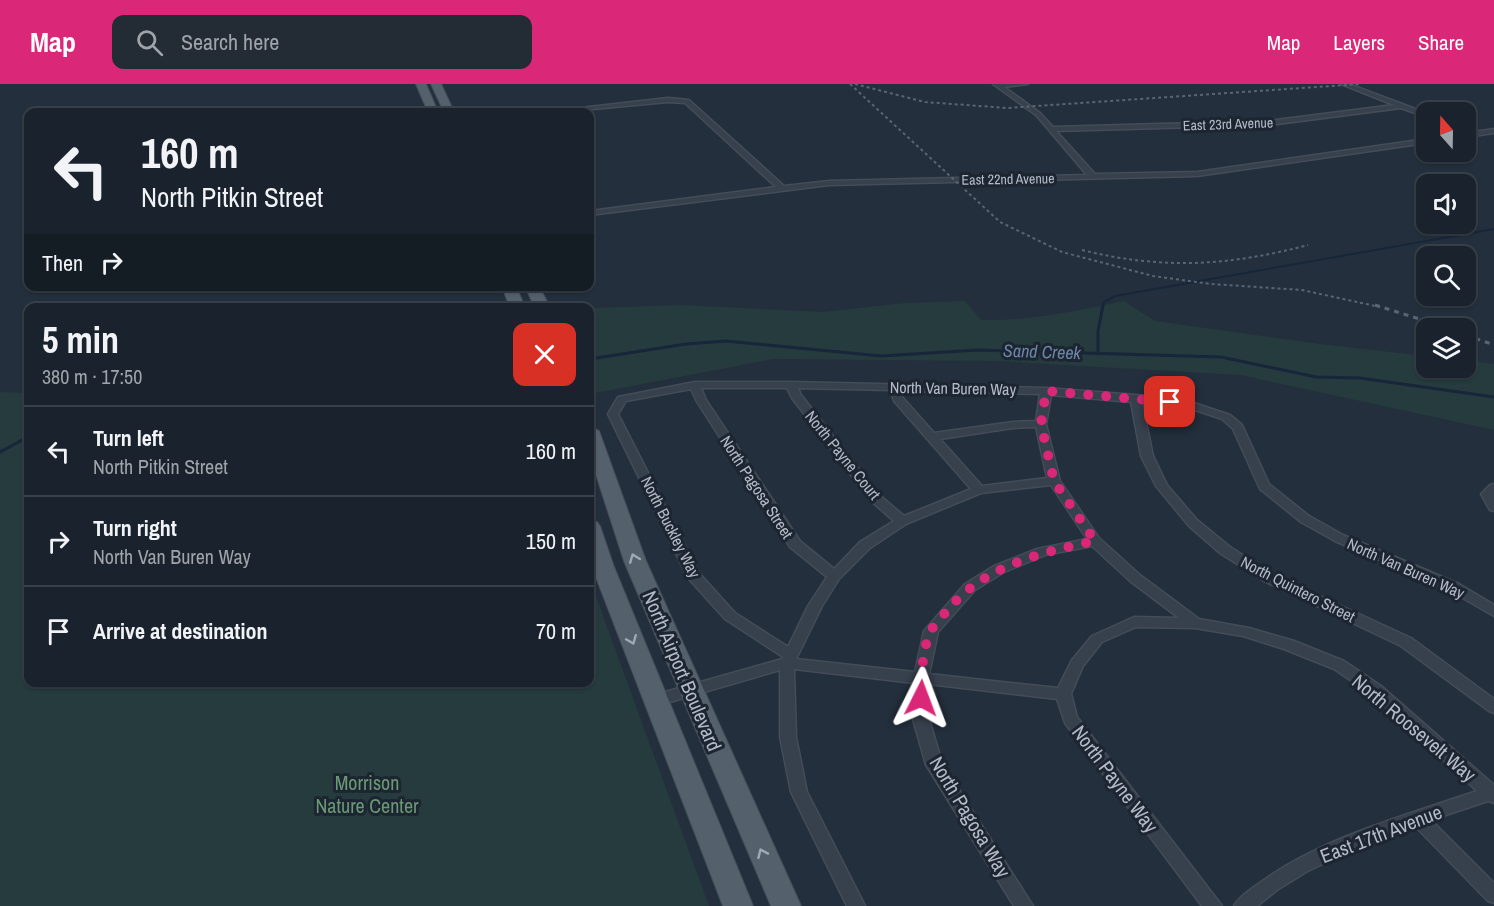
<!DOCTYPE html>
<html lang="en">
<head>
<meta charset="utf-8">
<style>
	body { margin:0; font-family:"Archivo Narrow",sans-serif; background:#232b35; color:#f1f3f6; height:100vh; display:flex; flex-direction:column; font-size:22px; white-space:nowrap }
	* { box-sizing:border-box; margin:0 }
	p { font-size:20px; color:#9fa4aa }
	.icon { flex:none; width:33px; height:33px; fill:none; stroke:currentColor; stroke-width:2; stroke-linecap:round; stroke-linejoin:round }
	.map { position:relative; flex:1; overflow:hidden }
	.details { position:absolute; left:24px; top:219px; width:570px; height:384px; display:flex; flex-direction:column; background:#1a232d; border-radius:12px; box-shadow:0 2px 4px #0004,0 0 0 2px #384049 }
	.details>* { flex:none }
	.hud { position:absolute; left:24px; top:24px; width:570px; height:183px; border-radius:12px; box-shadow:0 2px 4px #0004,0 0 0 2px #384049; background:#1a232d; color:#f1f3f6; overflow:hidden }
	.needle { width:39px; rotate:340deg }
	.fabs { position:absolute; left:1416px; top:18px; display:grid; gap:12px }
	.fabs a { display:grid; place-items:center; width:60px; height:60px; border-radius:12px; background:#1a232d; box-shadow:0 2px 4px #0004,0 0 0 2px #384049; font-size:30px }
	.pin { position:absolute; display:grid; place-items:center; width:51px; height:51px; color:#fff; margin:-26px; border-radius:12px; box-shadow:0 3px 9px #0006 }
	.me { position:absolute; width:66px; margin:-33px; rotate:3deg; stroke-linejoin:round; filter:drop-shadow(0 0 4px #0008) }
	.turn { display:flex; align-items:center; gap:21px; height:126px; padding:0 18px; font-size:27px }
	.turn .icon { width:78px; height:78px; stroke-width:2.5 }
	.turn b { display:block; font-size:42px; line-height:51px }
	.then { display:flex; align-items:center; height:57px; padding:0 18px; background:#0003; gap:12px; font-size:22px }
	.round { display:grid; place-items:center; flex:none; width:63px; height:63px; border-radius:12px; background:#232b35 }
	.headline { display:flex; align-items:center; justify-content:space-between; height:102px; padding:0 18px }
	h1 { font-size:36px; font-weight:800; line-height:45px }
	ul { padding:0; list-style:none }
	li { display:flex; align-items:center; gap:18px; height:90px; padding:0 18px; border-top:2px solid #384049 }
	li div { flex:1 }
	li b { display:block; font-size:22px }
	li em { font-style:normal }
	header { display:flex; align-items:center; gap:36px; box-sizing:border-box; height:84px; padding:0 30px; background:#db2777; color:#fff }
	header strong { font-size:28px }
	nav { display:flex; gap:33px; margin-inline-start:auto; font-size:21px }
	.search { width:420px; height:54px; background:#232b35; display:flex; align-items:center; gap:15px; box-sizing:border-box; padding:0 21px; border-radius:12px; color:#9fa4aa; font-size:22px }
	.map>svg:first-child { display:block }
	.green { fill:#253b3d }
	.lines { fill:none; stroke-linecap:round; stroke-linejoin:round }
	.stream-far1 { stroke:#17263a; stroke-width:2 }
	.stream { stroke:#17263a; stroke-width:3 }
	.street-casing { stroke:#434c58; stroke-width:3 }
	.primary-casing { stroke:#434c58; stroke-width:2 }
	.street { fill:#37404d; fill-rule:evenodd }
	.primary { fill:#55606d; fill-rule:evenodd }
	.rail-far1 { stroke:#596574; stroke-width:2; stroke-dasharray:3 3; stroke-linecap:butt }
	.rail { stroke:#596574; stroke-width:3; stroke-dasharray:5 5; stroke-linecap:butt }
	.oneway { stroke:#a0a9b6 }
	.route { stroke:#db2777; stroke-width:10; stroke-dasharray:0 18 }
	.labels { text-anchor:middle; stroke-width:6; stroke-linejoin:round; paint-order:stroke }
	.far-street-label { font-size:14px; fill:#b3bbc8; stroke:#1c2531 }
	.street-label { font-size:16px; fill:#b3bbc8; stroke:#1c2531 }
	.water-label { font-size:18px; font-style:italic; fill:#6c86a7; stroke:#1c2531 }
	.near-street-label { font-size:20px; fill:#b3bbc8; stroke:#1c2531 }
	.near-park-label { font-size:20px; fill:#6a9974; stroke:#1c2531 }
</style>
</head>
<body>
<header>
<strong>Map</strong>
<div class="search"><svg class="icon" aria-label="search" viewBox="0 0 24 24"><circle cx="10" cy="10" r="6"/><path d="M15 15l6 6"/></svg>Search here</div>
<nav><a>Map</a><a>Layers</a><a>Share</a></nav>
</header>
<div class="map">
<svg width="1494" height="822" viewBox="0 0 1494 822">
	<rect width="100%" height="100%" fill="#232f3c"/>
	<g class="green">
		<path d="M965,217L981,236C1029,237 1077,227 1124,217L1155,237L1320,260L1426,272V284H1466V276L1494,280V346L1240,291L996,277L773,275L590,310V224L680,221L823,228L905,219Z"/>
		<path d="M0,308L28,309V598H590V496L709,822H0Z"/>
	</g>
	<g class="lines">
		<path class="stream-far1" d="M1103,223L1104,218L1115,212L1494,145"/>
		<g class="stream">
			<path d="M1098,269V247L1103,221"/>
			<path d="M590,275L686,260L726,257L881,272L978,266L1221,273L1316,293L1360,294L1494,313"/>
			<path d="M0,368L28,353"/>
		</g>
		<g class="street-casing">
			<g id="street">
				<path d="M993,0H1028L1004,3L1040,29L1053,43L1269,37L1394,21L1341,0H1349L1426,29V33L1401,24L1269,41L1056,47L1095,90L1197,88L1426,55V59L1197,92L829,101L590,131V127L776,103L685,19L668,18L561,28H545L668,14L689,16L784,102L829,97L1087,91L1036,31Z"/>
				<path d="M1494,45V49L1466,53V49Z"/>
				<path d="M695,298H791L1046,304L1136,311L1191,318L1230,331L1242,341L1269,400L1309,432L1343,451L1459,500L1494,521V532L1449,506L1335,457L1301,438L1260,405L1233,345L1222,335L1186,323L1142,319L1153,372L1167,401L1197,436L1230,463L1274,491L1411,554L1494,615V629L1489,627L1401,562L1264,497L1220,469L1189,442L1156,402L1141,372L1131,318L1051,311L1046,340L1060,397L1099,454L1140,491L1199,535L1249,544L1294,557L1344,577L1381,602L1494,701V719L1488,717L1431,736L1494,799V819L1488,817L1415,742L1337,773L1306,788L1277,806L1257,822H1234C1238,814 1246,809 1254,803C1319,754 1401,733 1477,707L1371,610L1334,585L1284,565L1243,552L1195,544L1136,543L1102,558L1083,582L1071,610L1077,633L1222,822H1202L1065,639L1057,615L928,600L929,635L942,679L1033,822H1014L926,681L913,635L914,599L794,585L796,653L807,708L865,822H847L791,708L780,653V586L656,622L651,620L648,616L651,612L782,575L783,573L725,535L688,494L608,330L618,313ZM701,304H787L792,314L870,416L894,437L860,458L834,485L800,457L706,316ZM798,304L890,306L894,317L971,405L904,432L878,410L801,311ZM691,305L696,316L790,463L827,493L808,522L788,563L735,529L699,489L618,330L626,317ZM900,307L1040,310L1036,337L1013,338L934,349L903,314ZM1036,343L1047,394L982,402L940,355L1013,344ZM1051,401L1087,455L1037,465L994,482L965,500L924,547L915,588L796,575L822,522L839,495L870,464L906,440L981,409ZM1092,462L1130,497L1179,534L1134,533L1092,552L1072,576L1058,604L929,590L938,548L975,506L1004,488L1045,471Z"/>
				<path d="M1494,400V427L1490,426L1481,410L1490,401Z"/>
			</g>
		</g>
		<g class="primary-casing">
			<g id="primary">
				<path d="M416,0H426L438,28H428Z"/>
				<path d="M431,0H441L454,28H444Z"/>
				<path d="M502,202H516L525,224H510Z"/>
				<path d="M525,202H539L550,224H535Z"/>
				<path d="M590,342L599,347L646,477L801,822H771L624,477L590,372Z"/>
				<path d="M590,436L597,438L600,442L614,483L753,822H723L592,483L590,474Z"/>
			</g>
		</g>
		<use href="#street" class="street"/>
		<use href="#primary" class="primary"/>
		<g class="rail-far1">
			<path d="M850,0L1000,138L1062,168L1153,192L1211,200L1302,206L1380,223"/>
			<path d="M855,0L925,18L1007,24L1361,0"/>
			<path d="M1082,166C1162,186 1229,182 1308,161"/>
		</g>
		<g class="rail">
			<path d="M1375,221L1448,244"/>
			<path d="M1466,251L1494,261"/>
		</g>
	</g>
	<defs><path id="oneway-chevron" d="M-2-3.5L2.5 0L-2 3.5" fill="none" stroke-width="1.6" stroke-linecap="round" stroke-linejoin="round" transform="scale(1.5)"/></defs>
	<g class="oneway">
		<use href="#oneway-chevron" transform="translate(634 474) rotate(-111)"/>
		<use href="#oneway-chevron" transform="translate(632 556) rotate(68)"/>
		<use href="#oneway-chevron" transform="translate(762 769) rotate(-114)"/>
	</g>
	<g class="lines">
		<path class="route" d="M921,614C921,594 922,565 931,547C934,540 941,534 945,529C983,482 1039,469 1095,457L1054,397L1041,340L1046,307L1170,318"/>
	</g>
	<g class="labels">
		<g class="far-street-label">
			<text transform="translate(1228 40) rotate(-2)" y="5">East 23rd Avenue</text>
			<text transform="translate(1008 95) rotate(-1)" y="5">East 22nd Avenue</text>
		</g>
		<g class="street-label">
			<text transform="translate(953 304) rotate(1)" y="6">North Van Buren Way</text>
			<text transform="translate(843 371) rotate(51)" y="6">North Payne Court</text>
			<text transform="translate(757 403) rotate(57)" y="6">North Pagosa Street</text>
			<text transform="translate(671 443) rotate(63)" y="6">North Buckley Way</text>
			<text transform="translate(1406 484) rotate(24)" y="6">North Van Buren Way</text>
			<text transform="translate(1298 505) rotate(27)" y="6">North Quintero Street</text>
		</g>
		<g class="water-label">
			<text transform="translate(1042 268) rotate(2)" y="6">Sand Creek</text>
		</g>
		<g class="near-street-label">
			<text transform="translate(682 587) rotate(67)" y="7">North Airport Boulevard</text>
			<text transform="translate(1414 644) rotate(40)" y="7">North Roosevelt Way</text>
			<text transform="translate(1115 695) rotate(53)" y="7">North Payne Way</text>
			<text transform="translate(970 733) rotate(59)" y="7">North Pagosa Way</text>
			<text transform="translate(1381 750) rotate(-21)" y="7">East 17th Avenue</text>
		</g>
		<g class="near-park-label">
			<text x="367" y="706">Morrison<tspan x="367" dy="23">Nature Center</tspan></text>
		</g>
	</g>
</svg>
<div class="fabs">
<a><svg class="needle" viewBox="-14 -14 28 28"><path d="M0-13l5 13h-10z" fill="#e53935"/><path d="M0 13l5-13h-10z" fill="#9fa4aa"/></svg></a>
<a><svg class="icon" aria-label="sound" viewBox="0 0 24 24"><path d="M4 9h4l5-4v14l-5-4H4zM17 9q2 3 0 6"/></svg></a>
<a><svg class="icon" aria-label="search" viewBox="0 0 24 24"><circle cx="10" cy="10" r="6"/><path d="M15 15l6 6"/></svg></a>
<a><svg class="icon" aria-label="layers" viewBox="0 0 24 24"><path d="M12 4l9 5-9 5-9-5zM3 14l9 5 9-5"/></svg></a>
</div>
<div class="pin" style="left:1170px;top:318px;background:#d93025"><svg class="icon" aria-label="arrive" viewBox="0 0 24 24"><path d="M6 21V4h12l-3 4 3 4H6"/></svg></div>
<svg class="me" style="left:921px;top:614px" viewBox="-20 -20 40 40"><path d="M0-17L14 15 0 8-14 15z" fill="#db2777" stroke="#fff" stroke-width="4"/></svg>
<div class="hud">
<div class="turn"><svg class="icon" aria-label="left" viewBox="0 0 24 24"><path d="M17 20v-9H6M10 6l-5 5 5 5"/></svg><div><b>160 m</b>North Pitkin Street</div></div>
<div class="then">Then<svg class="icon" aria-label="right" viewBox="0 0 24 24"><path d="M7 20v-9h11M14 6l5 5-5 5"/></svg></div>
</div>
<section class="details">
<div class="headline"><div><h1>5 min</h1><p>380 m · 17:50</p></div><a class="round" style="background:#d93025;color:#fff"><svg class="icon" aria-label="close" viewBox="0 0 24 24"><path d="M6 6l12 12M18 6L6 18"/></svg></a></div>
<ul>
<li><svg class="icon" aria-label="left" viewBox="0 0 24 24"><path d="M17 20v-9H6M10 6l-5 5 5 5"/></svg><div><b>Turn left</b><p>North Pitkin Street</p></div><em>160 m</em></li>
<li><svg class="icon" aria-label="right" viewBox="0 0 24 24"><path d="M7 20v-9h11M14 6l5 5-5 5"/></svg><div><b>Turn right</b><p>North Van Buren Way</p></div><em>150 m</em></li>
<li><svg class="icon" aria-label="arrive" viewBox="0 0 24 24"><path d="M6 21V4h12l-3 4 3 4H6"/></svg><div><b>Arrive at destination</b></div><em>70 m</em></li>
</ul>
</section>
</div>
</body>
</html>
